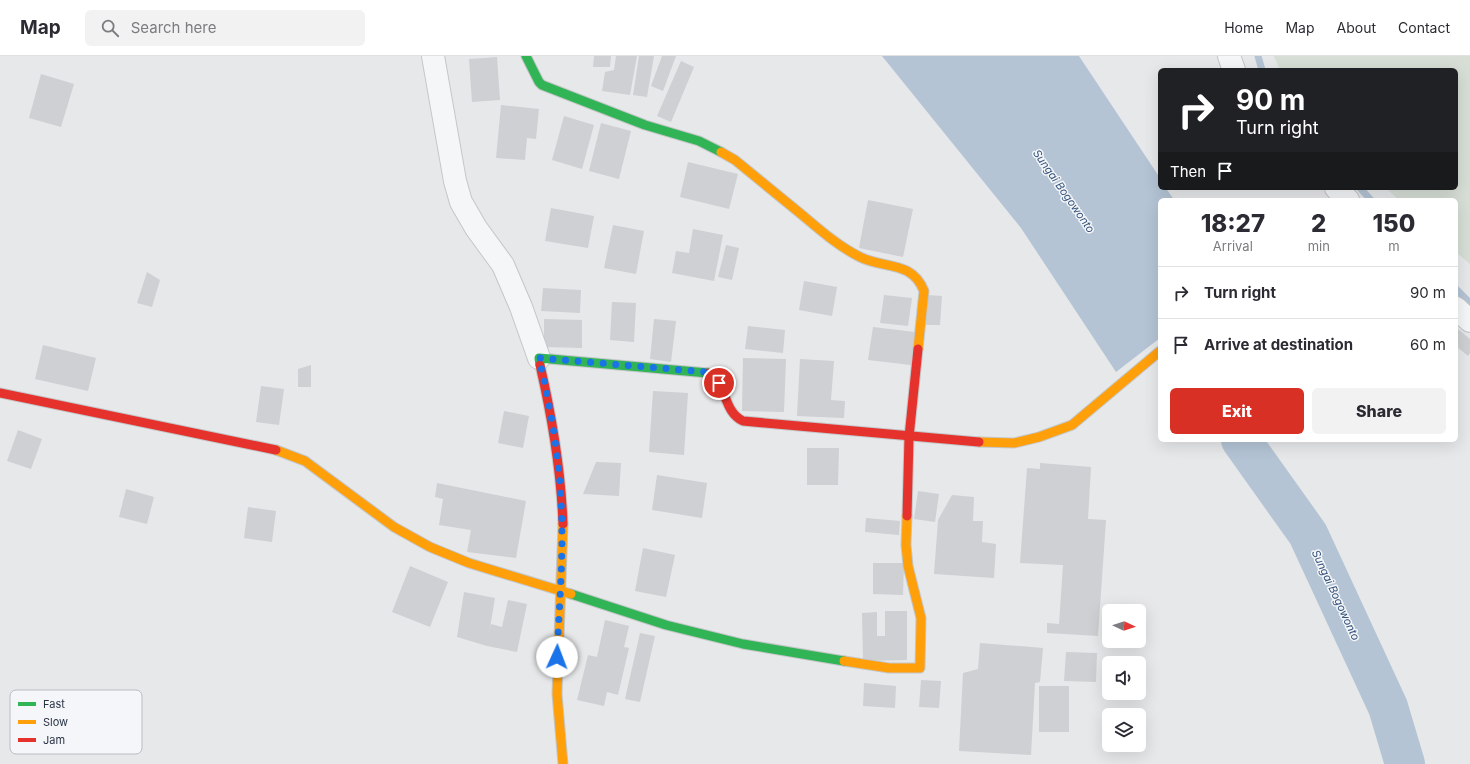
<!DOCTYPE html>
<html lang="en">
<head>
<meta charset="utf-8">
<style>
	body { margin:0; font-family:Inter,sans-serif; background:#f2f2f3; color:#2b2b33; height:100vh; display:flex; flex-direction:column; font-size:15px; white-space:nowrap }
	* { box-sizing:border-box; margin:0 }
	p { font-size:13px; color:#7c7c81 }
	.icon { flex:none; width:22px; height:22px; fill:none; stroke:currentColor; stroke-width:2; stroke-linecap:round; stroke-linejoin:round }
	.map { position:relative; flex:1; overflow:hidden }
	.drawer { position:absolute; left:1158px; top:142px; width:300px; height:244px; display:flex; flex-direction:column; background:#fff; border-radius:6px; box-shadow:0 4px 16px #0002 }
	.drawer>* { flex:none }
	.top-card { position:absolute; left:1158px; top:12px; width:300px; height:122px; border-radius:6px; box-shadow:0 4px 16px #0002; background:#202124; color:#fff; overflow:hidden }
	.needle { width:26px; rotate:94deg }
	.controls { position:absolute; left:1102px; top:548px; display:grid; gap:8px }
	.controls a { display:grid; place-items:center; width:44px; height:44px; border-radius:6px; background:#fff; box-shadow:0 4px 16px #0002; font-size:20px }
	.pin { position:absolute; display:grid; place-items:center; width:34px; height:34px; color:#fff; margin:-17px; border:2px solid #fff; border-radius:50%; box-shadow:0 1px 4px #0007 }
	.me { position:absolute; width:44px; margin:-22px; rotate:2deg; stroke-linejoin:round; filter:drop-shadow(0 0 3px #0008) }
	.turn { display:flex; align-items:center; gap:14px; height:84px; padding:0 12px; font-size:18px }
	.turn .icon { width:52px; height:52px; stroke-width:2.5 }
	.turn b { display:block; font-size:28px; line-height:34px }
	.then { display:flex; align-items:center; height:38px; padding:0 12px; background:#0003; gap:8px; font-size:15px }
	.eta { display:flex; justify-content:space-evenly; align-items:center; height:68px; text-align:center }
	.eta b { font-size:24px; font-weight:800; line-height:28px }
	.action { display:flex; gap:8px; margin-top:auto; padding:8px 12px }
	.action a { flex:1; height:46px; border-radius:6px; background:#d93025; color:#fff; font-size:16px; font-weight:800; line-height:46px; text-align:center }
	.action a+a { background:#f2f2f3; color:#2b2b33 }
	ul { padding:0; list-style:none }
	li { display:flex; align-items:center; gap:12px; height:52px; padding:0 12px; border-top:1px solid #e1e1e2 }
	li div { flex:1 }
	li b { display:block; font-size:15px }
	li em { font-style:normal }
	header { display:flex; align-items:center; gap:24px; box-sizing:border-box; height:56px; padding:0 20px; background:#fff; border-bottom:1px solid #e1e1e2 }
	header strong { font-size:19px }
	nav { display:flex; gap:22px; margin-inline-start:auto; font-size:14px }
	.search { width:280px; height:36px; background:#f2f2f3; display:flex; align-items:center; gap:10px; box-sizing:border-box; padding:0 14px; border-radius:6px; color:#7c7c81; font-size:15px }
	.map>svg:first-child { display:block }
	.green { fill:#d6ded6 }
	.water { fill:#b4c4d5 }
	.lines { fill:none; stroke-linecap:round; stroke-linejoin:round }
	.stream { stroke:#b4c4d5; stroke-width:7 }
	.river { stroke:#b4c4d5; stroke-width:40 }
	.building { fill:#ced0d3 }
	.street-casing { stroke:#c4c6c8; stroke-width:24 }
	.fast-casing { stroke:#c4c6c8; stroke-width:11 }
	.slow-casing { stroke:#c4c6c8; stroke-width:11 }
	.jam-casing { stroke:#c4c6c8; stroke-width:11 }
	.street { stroke:#f5f6f7; stroke-width:22 }
	.fast { stroke:#30b455; stroke-width:9 }
	.slow { stroke:#ff9f0a; stroke-width:9 }
	.jam { stroke:#e5322d; stroke-width:9 }
	.route { stroke:#1a73e8; stroke-width:7; stroke-dasharray:0 12.6 }
	.labels { text-anchor:middle; stroke-width:3; stroke-linejoin:round; paint-order:stroke }
	.water-label { font-size:11px; font-style:italic; fill:#34527a; stroke:#f4f6f9 }
	.key { fill:#f4f6f9; stroke:#b8bcc3; stroke-width:1 }
	.key-label { font-size:11px; fill:#2b3445 }
</style>
</head>
<body>
<header>
<strong>Map</strong>
<div class="search"><svg class="icon" aria-label="search" viewBox="0 0 24 24"><circle cx="10" cy="10" r="6"/><path d="M15 15l6 6"/></svg>Search here</div>
<nav><a>Home</a><a>Map</a><a>About</a><a>Contact</a></nav>
</header>
<div class="map">
<svg width="1470" height="708" viewBox="0 0 1470 708">
	<rect width="100%" height="100%" fill="#e6e8ea"/>
	<path class="green" d="M1274,0H1470V208L1456,196V144H1399L1386,132H1456V14H1280Z"/>
	<path class="water" d="M882,0H1079L1160,122V132H1166L1174,144H1160V282L1116,316L1021,172Z"/>
	<g class="lines">
		<g class="stream">
			<path d="M1258,0L1262,14"/>
			<path d="M1360,132L1371,144"/>
			<path d="M1456,233L1470,247"/>
		</g>
		<path class="river" d="M1241,384L1308,478L1388,651L1405,708"/>
	</g>
	<g class="building">
		<path d="M594,0H611L610,11H593Z"/>
		<path d="M616,0H637L630,39L602,35L605,16L614,14Z"/>
		<path d="M639,0H654L647,41L633,39Z"/>
		<path d="M662,0H676L663,35L651,30Z"/>
		<path d="M497,1L500,44L472,46L469,3Z"/>
		<path d="M681,5L694,11L671,66L657,60Z"/>
		<path d="M41,18L74,28L61,71L29,62Z"/>
		<path d="M501,49L539,53L536,83L527,82L525,104L496,102Z"/>
		<path d="M564,60L594,69L582,113L552,104Z"/>
		<path d="M601,67L631,75L619,123L589,115Z"/>
		<path d="M688,106L738,118L729,153L680,141Z"/>
		<path d="M868,144L913,153L903,201L859,192Z"/>
		<path d="M551,152L594,160L588,192L545,185Z"/>
		<path d="M613,169L644,175L636,218L604,212Z"/>
		<path d="M693,173L723,179L714,225L672,217L676,195L689,197Z"/>
		<path d="M726,189L739,192L732,224L718,221Z"/>
		<path d="M147,216L160,224L152,251L137,247Z"/>
		<path d="M804,225L837,231L832,260L799,254Z"/>
		<path d="M543,232L581,234L580,257L541,255Z"/>
		<path d="M884,239L912,242L908,270L880,267Z"/>
		<path d="M927,239L942,240L940,269H926Z"/>
		<path d="M612,246L636,247L634,286L610,284Z"/>
		<path d="M544,263L582,264V292L544,291Z"/>
		<path d="M654,263L676,265L671,306L650,303Z"/>
		<path d="M748,270L785,274L783,297L745,293Z"/>
		<path d="M873,271L915,276L911,309L868,304Z"/>
		<path d="M1458,273L1470,283V297L1468,300L1456,290V276Z"/>
		<path d="M43,289L96,302L88,335L35,323Z"/>
		<path d="M743,302L786,303L784,356L742,355Z"/>
		<path d="M800,303L834,305L831,344L845,345L844,362L797,360Z"/>
		<path d="M311,309V331H298V313Z"/>
		<path d="M261,330L284,333L279,369L256,366Z"/>
		<path d="M653,335L688,337L684,399L649,396Z"/>
		<path d="M504,355L529,360L523,392L498,387Z"/>
		<path d="M18,374L42,383L31,413L7,405Z"/>
		<path d="M807,392H839L838,429H807Z"/>
		<path d="M596,406L621,407L619,440L583,438Z"/>
		<path d="M1040,407L1091,411L1088,463L1106,464L1098,580L1047,577V567L1059,568L1063,509L1020,507L1027,412L1040,413Z"/>
		<path d="M657,419L707,427L702,462L652,454Z"/>
		<path d="M437,427L526,445L516,502L467,496L471,474L439,469L443,443L435,441Z"/>
		<path d="M126,433L154,441L147,468L119,461Z"/>
		<path d="M918,435L939,438L935,466L914,463Z"/>
		<path d="M952,439L974,441L973,465H983L982,486L996,488L994,522L934,518L938,464Z"/>
		<path d="M248,451L276,455L272,486L244,482Z"/>
		<path d="M866,462L900,465L899,479L865,476Z"/>
		<path d="M643,492L675,499L666,541L635,535Z"/>
		<path d="M873,507H904L903,539L873,538Z"/>
		<path d="M410,510L448,526L430,571L392,556Z"/>
		<path d="M464,536L495,542L489,578L491,568L502,571L508,544L527,548L517,596L487,590L457,581Z"/>
		<path d="M885,555H907V604L863,605L862,557L877,556V580H885Z"/>
		<path d="M605,564L629,570L624,591L629,592L618,639L607,636L604,650L577,644L588,599L597,601Z"/>
		<path d="M640,577L655,580L640,646L625,643Z"/>
		<path d="M980,587L1043,592L1040,626L1035,627L1031,699L959,695L963,617L978,613Z"/>
		<path d="M1066,596L1097,597L1096,626L1064,625Z"/>
		<path d="M921,624L941,625L939,652L919,651Z"/>
		<path d="M864,627L896,630L895,652L863,650Z"/>
		<rect x="1039" y="630" width="30" height="46"/>
	</g>
	<g class="lines">
		<g class="street-casing">
			<g id="street">
				<path d="M433,0L455,125L461,146L476,172L503,209L521,251L539,302"/>
				<path d="M1229,0L1234,14"/>
				<path d="M1336,132L1348,144"/>
				<path d="M1456,252L1470,265"/>
			</g>
		</g>
		<g class="fast-casing">
			<g id="fast">
				<path d="M526,0L539,26L542,29L645,69L699,85L721,96"/>
				<path d="M540,309L539,302L708,317"/>
				<path d="M571,538L666,569L743,588L844,605"/>
			</g>
		</g>
		<g class="slow-casing">
			<g id="slow">
				<path d="M721,96L735,104C757,122 779,140 801,158C820,174 838,190 860,201C883,213 912,204 924,235L918,293"/>
				<path d="M979,386L1014,387L1039,381L1072,369L1160,295"/>
				<path d="M276,394L305,405L394,471L430,491L469,507L571,538"/>
				<path d="M563,468L557,638L563,708"/>
				<path d="M844,605L889,612H920L921,562L908,510L906,489L907,460"/>
			</g>
		</g>
		<g class="jam-casing">
			<g id="jam">
				<path d="M540,309C552,361 561,414 563,468"/>
				<path d="M708,317C728,327 722,355 743,365L979,386"/>
				<path d="M0,337L276,394"/>
				<path d="M907,460L909,381L918,293"/>
			</g>
		</g>
		<use href="#street" class="street"/>
		<use href="#fast" class="fast"/>
		<use href="#slow" class="slow"/>
		<use href="#jam" class="jam"/>
	</g>
	<g class="lines">
		<path class="route" d="M557,601C559,550 564,498 561,446C559,397 550,350 539,302L707,316L714,320L719,327"/>
	</g>
	<g class="labels">
		<g class="water-label">
			<text transform="translate(1064 135) rotate(55)" y="4">Sungai Bogowonto</text>
			<text transform="translate(1336 539) rotate(65)" y="4">Sungai Bogowonto</text>
		</g>
	</g>
	<rect x="10" y="634" width="132" height="64" rx="6" class="key"/>
	<rect x="18" y="646" width="18" height="4" fill="#30b455"/>
	<rect x="18" y="664" width="18" height="4" fill="#ff9f0a"/>
	<rect x="18" y="682" width="18" height="4" fill="#e5322d"/>
	<g class="key-label">
		<text x="43" y="652">Fast</text>
		<text x="43" y="670">Slow</text>
		<text x="43" y="688">Jam</text>
	</g>
</svg>
<div class="controls">
<a><svg class="needle" viewBox="-14 -14 28 28"><path d="M0-13l5 13h-10z" fill="#e53935"/><path d="M0 13l5-13h-10z" fill="#7c7c81"/></svg></a>
<a><svg class="icon" aria-label="sound" viewBox="0 0 24 24"><path d="M4 9h4l5-4v14l-5-4H4zM17 9q2 3 0 6"/></svg></a>
<a><svg class="icon" aria-label="layers" viewBox="0 0 24 24"><path d="M12 4l9 5-9 5-9-5zM3 14l9 5 9-5"/></svg></a>
</div>
<div class="pin" style="left:719px;top:327px;background:#d93025"><svg class="icon" aria-label="arrive" viewBox="0 0 24 24"><path d="M6 21V4h12l-3 4 3 4H6"/></svg></div>
<svg class="me" style="left:557px;top:601px" viewBox="-20 -20 40 40"><circle r="19" fill="#fff"/><path d="M0-13L10 11 0 6-10 11z" fill="#1a73e8"/></svg>
<div class="top-card">
<div class="turn"><svg class="icon" aria-label="right" viewBox="0 0 24 24"><path d="M7 20v-9h11M14 6l5 5-5 5"/></svg><div><b>90 m</b>Turn right</div></div>
<div class="then">Then<svg class="icon" aria-label="arrive" viewBox="0 0 24 24"><path d="M6 21V4h12l-3 4 3 4H6"/></svg></div>
</div>
<section class="drawer">
<div class="eta">
<div><b>18:27</b><p>Arrival</p></div>
<div><b>2</b><p>min</p></div>
<div><b>150</b><p>m</p></div>
</div>
<ul>
<li><svg class="icon" aria-label="right" viewBox="0 0 24 24"><path d="M7 20v-9h11M14 6l5 5-5 5"/></svg><div><b>Turn right</b></div><em>90 m</em></li>
<li><svg class="icon" aria-label="arrive" viewBox="0 0 24 24"><path d="M6 21V4h12l-3 4 3 4H6"/></svg><div><b>Arrive at destination</b></div><em>60 m</em></li>
</ul>
<div class="action"><a>Exit</a><a>Share</a></div>
</section>
</div>
</body>
</html>
